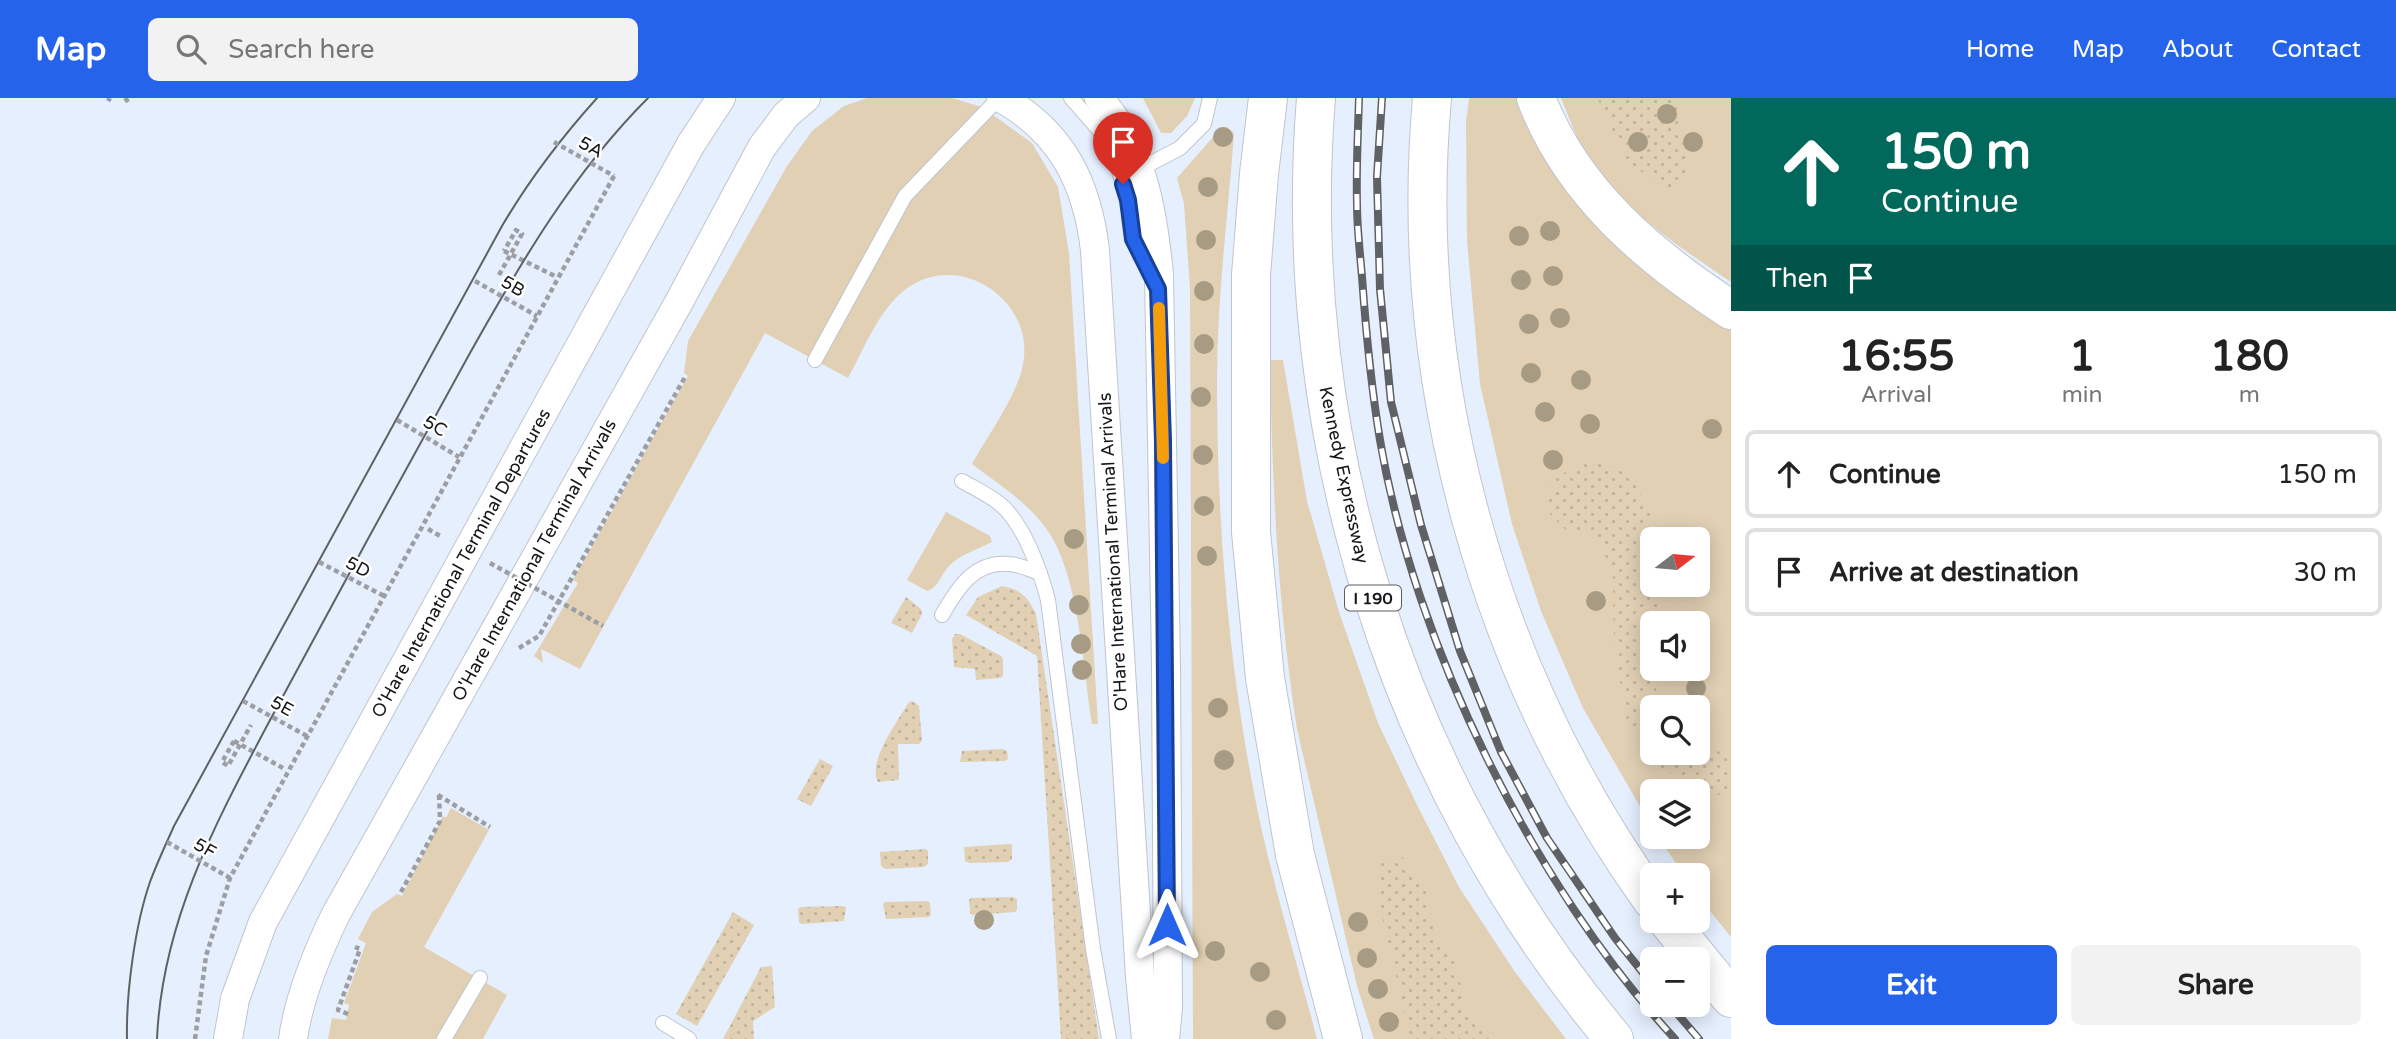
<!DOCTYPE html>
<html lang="en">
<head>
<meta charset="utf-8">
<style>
	body { margin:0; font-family:"Varela Round",sans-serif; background:#f2f2f2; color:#222; height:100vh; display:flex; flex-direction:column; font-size:26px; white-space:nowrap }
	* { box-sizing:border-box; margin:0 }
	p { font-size:23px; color:#767676 }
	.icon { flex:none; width:38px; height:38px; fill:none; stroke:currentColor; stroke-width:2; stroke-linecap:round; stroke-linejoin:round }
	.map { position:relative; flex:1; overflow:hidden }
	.side { display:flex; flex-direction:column; background:#fff; width:665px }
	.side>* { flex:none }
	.hud { background:#00695c; color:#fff; overflow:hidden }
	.needle { width:46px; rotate:74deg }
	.tools { position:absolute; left:1640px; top:429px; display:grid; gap:14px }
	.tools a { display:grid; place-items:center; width:70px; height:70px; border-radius:10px; background:#fff; box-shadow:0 4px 18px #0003; font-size:35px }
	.pin { position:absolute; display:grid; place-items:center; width:60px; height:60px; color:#fff; margin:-72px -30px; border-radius:50% 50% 50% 0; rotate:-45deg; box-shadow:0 0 7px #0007 }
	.pin .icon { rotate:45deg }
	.me { position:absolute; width:77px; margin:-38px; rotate:0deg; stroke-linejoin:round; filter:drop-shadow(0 0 5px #0008) }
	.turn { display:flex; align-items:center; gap:24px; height:147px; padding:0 35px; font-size:32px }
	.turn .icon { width:91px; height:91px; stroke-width:2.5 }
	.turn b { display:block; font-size:49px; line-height:60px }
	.then { display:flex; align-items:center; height:66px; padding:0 35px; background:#0003; gap:14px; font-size:26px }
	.eta { display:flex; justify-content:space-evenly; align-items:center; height:119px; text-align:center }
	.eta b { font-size:42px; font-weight:700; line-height:49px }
	.primary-button { display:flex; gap:14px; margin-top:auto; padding:14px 35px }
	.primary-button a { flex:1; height:80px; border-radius:10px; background:#2563eb; color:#fff; font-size:28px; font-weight:700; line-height:80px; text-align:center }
	.primary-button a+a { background:#f2f2f2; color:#222 }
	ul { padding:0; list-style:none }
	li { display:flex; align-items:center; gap:21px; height:88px; margin:0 14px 10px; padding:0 21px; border:4px solid #e0e0e0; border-radius:10px }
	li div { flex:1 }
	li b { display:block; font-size:26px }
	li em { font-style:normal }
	header { display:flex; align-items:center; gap:42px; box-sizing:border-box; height:98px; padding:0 35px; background:#2563eb; color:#fff }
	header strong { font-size:33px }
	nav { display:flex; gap:38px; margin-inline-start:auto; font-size:24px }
	.search { width:490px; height:63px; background:#f2f2f2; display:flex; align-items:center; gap:18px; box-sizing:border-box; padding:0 24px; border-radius:10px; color:#767676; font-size:26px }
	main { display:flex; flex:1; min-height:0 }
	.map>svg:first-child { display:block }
	.built { fill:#e5effe; fill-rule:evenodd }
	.grass { fill:#e1d0b4; fill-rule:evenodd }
	.garden { fill:url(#garden-dots) }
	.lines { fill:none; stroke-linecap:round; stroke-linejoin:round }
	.lane-casing { stroke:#bfc5cd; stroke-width:16 }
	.street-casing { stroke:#bfc5cd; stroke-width:30 }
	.highway-casing { stroke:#bfc5cd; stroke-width:40 }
	.path { stroke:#9c9ea4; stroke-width:4.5; stroke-dasharray:5 3.5; stroke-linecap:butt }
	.lane { stroke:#fff; stroke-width:14 }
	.street { stroke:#fff; stroke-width:28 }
	.highway { stroke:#fff; stroke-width:38 }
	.tram { stroke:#5f6165; stroke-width:2 }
	.rail-casing { stroke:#5f6165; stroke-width:8 }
	.rail { stroke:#fff; stroke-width:5; stroke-dasharray:16; stroke-linecap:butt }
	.street-bridge-casing { stroke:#bfc5cd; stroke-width:30; stroke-linecap:butt }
	.path-bridge { stroke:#9c9ea4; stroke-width:4.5; stroke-dasharray:5 3.5; stroke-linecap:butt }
	.street-bridge { stroke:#fff; stroke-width:28 }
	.tree { fill:#a79b83 }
	.route-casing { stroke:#184099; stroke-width:18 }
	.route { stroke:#2563eb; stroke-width:12 }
	.slow { stroke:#f59e0b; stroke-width:12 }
	.labels { text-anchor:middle; stroke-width:5; stroke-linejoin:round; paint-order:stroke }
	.shield { fill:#fff; stroke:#5b5c5e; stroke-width:2 }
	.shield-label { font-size:16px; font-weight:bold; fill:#151619 }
	.street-label { font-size:18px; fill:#151619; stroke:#fff }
</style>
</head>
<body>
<header>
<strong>Map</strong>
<div class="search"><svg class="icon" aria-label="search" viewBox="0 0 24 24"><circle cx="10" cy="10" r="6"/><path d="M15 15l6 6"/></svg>Search here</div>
<nav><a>Home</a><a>Map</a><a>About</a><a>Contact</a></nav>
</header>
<main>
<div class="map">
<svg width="1731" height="941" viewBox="0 0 1731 941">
	<defs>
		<pattern id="garden-dots" width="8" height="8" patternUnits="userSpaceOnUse" patternTransform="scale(1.75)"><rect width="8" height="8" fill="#e1d0b4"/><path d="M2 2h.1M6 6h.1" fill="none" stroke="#c0b29a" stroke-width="1.8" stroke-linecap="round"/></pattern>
	</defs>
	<rect width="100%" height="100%" fill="#f3f7fe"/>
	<path class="built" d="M0,0H1731V941H0ZM1652,441H1698V486H1652ZM1652,525H1698V570H1652ZM1652,609H1698V654H1652ZM1652,693H1698V738H1652ZM1652,777H1698V822H1652ZM1652,861H1698V906H1652Z"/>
	<g class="grass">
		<path d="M867,0H952L982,9L1032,45L1058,89L1069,155L1098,626H1092C1083,570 1079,473 1045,429C1026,403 997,385 972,366C987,339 1015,300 1022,271C1039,206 962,150 906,191C879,211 864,251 848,280L765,235L580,571L541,551L543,565L534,558L578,485L573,482L688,278L684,275L688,243L787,68L812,33L844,8Z"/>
		<path d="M1143,0H1195L1187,18L1171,35H1161Z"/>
		<path d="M1469,0H1518C1534,29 1551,70 1569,96C1611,154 1672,190 1731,229V839L1698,798V777H1684L1658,739L1698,738V693H1652V729L1583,610L1541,513L1512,426L1480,286L1467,143L1466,25ZM1652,441H1698V486H1652ZM1652,525H1698V570H1652ZM1652,609H1698V654H1652Z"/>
		<path d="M1561,0H1731V184C1675,146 1618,109 1583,50C1574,35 1568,16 1561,0Z"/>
		<path d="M1227,29L1234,35C1228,118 1217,200 1217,283C1217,422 1228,564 1255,700C1271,781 1296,861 1317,941H1193L1190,190L1184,106L1177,80L1221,30Z"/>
		<path d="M1270,262H1283L1307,403L1339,514L1378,625L1417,707L1459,789L1515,874L1566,941H1374L1357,888L1297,631C1278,509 1272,386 1270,262Z"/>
		<path d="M946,414L990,438L992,444C977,452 960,456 948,469C941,477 938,490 927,493L907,482Z"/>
		<path d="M451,710L489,732L424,849L507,897L483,941H328L332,920L346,922L349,907L344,905L366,845L358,841L372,814L397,796L402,798L443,718L446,720Z"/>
	</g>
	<g class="garden">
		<path d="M1597,0H1672L1678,13L1690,79L1668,93L1628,64Z"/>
		<path d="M1588,363L1625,371L1652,414L1658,441H1652V486L1663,487L1656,525H1652V570L1654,571L1657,598L1667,609H1652V654H1698V644L1731,659V696L1718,697L1661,671L1626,620L1614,545L1613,475L1596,437L1568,434L1546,412L1554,380Z"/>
		<path d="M1002,488C1020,491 1028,499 1036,516L1099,941H1061L1037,558L966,517L978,499Z"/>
		<path d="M906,499L921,511L922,516L912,535L891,525Z"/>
		<path d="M955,536H960L1001,558L1003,561V578L1000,580L976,582L975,571L954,569L952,541Z"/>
		<path d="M912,603L919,608L922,643L919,646H898L899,682L878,684C867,663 898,623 909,604Z"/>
		<path d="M1003,651L1007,653L1008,661L1005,663L960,664L962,653Z"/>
		<path d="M820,661L833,668L811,708L797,701Z"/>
		<path d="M1009,746L1012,747V761L1008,764L969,765L965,763L964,749Z"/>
		<path d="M925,751L928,753V766L924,769L885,771L881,768L880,754Z"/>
		<path d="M1400,756L1425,789L1435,838L1457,865L1465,914L1501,941H1411L1377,797L1381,765Z"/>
		<path d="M1013,799L1017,801V812L1015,814L972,817L970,815L969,802L971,800Z"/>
		<path d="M927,803L930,805L931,816L929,819L886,821L883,806L885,804Z"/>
		<path d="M842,808L846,809L844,823L801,826L799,824L798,811L800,809Z"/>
		<path d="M733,814L754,827L697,928L676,916Z"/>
		<path d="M772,868L775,909L753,923L754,941H723L761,869Z"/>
	</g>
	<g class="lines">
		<g class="lane-casing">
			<g id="lane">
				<path d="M1071,0L1099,32L1118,70L1128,101L1133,141L1152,178"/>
				<path d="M1140,71L1180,50L1204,26L1210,0"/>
				<path d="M815,262L905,98L999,0"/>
				<path d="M962,383C974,390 989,397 1000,406C1024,426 1040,472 1048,502L1093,851L1109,941"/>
				<path d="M942,517C957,491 974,463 1008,466C1019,466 1030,472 1040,475"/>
				<path d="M663,925L689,941"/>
				<path d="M444,941L480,880"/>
			</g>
		</g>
		<g class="street-casing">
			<g id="street">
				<path d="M1001,0C1062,34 1087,85 1095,152L1140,879L1146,941"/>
				<path d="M1099,0C1143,51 1153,113 1159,177L1166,565L1168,910L1165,941"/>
				<path d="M691,46L721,0"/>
				<path d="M228,941L235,901"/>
				<path d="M293,941C299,898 317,855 336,816L679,204L762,49L786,17L806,0"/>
			</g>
		</g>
		<g class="highway-casing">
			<g id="highway">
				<path d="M1268,0L1259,76L1251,177V434L1265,580L1295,757L1343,941"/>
				<path d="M1316,0C1289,337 1396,681 1614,941"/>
				<path d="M1432,0C1407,281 1488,574 1652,802"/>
				<path d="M1536,0C1572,94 1649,159 1731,212"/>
				<path d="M1667,822L1731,900"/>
			</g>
		</g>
		<g class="path">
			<path d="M125,0L130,6"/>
			<path d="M108,3L110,0"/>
			<path d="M504,153L555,178"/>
			<path d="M519,550L539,538L685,279"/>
			<path d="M234,643L283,670"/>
			<path d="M438,697L490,729"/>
			<path d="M401,794L440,723L439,696"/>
			<path d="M348,916L338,912L360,851L355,849"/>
			<path d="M195,941L206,858L230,780L614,78"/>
		</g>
		<use href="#lane" class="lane"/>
		<use href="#street" class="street"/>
		<use href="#highway" class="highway"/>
		<g class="tram">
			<path d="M127,941C126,895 135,827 150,784C157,765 166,746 174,728L502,128C529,82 561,40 597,0"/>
			<path d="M157,941C162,824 215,726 269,624C302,563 335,501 369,439C402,378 436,317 470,255C521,164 573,75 648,0"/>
		</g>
		<g class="rail-casing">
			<g id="rail">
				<path d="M1359,0C1358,35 1356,70 1357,106C1357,130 1360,155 1362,179C1366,234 1371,288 1380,342C1415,548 1533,787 1675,941"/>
				<path d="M1382,0L1377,79L1380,191L1391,304L1421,427L1460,553L1501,654L1547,740L1615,840L1652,886"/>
				<path d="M1669,906L1699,941"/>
			</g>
		</g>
		<use href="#rail" class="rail"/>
		<g class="street-bridge-casing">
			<path id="street-bridge" d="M235,901L263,824L691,46"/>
		</g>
		<g class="path-bridge">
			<path d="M554,44L614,78"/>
			<path d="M499,177L522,136L516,132L504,153"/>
			<path d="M475,183L537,218"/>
			<path d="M397,322L459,359"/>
			<path d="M428,431L442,439"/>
			<path d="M319,464L384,498"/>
			<path d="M490,465L603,528"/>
			<path d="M243,603L307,638"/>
			<path d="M234,643L222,664L228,668L251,627"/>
			<path d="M167,744L230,780"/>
		</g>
		<use href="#street-bridge" class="street-bridge"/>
	</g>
	<g class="tree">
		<circle cx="1667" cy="16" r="10"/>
		<circle cx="1223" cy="39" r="10"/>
		<circle cx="1638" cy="44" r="10"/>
		<circle cx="1693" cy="44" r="10"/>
		<circle cx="1208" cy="89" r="10"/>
		<circle cx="1550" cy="133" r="10"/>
		<circle cx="1519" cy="138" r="10"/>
		<circle cx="1206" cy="142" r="10"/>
		<circle cx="1553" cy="178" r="10"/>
		<circle cx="1521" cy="182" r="10"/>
		<circle cx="1204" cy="193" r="10"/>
		<circle cx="1560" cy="220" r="10"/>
		<circle cx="1529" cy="226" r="10"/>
		<circle cx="1204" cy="246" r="10"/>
		<circle cx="1531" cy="275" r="10"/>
		<circle cx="1581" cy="282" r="10"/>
		<circle cx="1201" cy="299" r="10"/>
		<circle cx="1545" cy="314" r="10"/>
		<circle cx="1590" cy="326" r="10"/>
		<circle cx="1712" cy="331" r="10"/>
		<circle cx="1203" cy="357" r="10"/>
		<circle cx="1553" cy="362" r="10"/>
		<circle cx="1204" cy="408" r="10"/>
		<circle cx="1074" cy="441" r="10"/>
		<circle cx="1207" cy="458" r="10"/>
		<circle cx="1596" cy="503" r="10"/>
		<circle cx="1079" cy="507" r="10"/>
		<circle cx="1081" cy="546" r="10"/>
		<circle cx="1082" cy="572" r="10"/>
		<circle cx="1696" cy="590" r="10"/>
		<circle cx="1218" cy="610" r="10"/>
		<circle cx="1224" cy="662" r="10"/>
		<circle cx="984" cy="822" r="10"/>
		<circle cx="1358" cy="824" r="10"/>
		<circle cx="1215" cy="853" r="10"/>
		<circle cx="1367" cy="860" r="10"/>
		<circle cx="1260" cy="874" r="10"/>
		<circle cx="1378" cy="891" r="10"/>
		<circle cx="1276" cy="922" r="10"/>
		<circle cx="1389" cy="924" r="10"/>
	</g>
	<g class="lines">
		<g class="route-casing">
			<path id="route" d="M1123,86L1128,102L1133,141L1158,191L1163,343L1167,827"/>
		</g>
		<use href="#route" class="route"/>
		<path class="slow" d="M1159,210L1163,360"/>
	</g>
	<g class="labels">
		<rect class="shield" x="1345" y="487.5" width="56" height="25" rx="5"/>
		<g class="shield-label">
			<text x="1373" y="506">I 190</text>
		</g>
		<g class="street-label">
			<text transform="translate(591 49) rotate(29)" y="6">5A</text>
			<text transform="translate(513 188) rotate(30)" y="6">5B</text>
			<text transform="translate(435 328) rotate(31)" y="6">5C</text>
			<text transform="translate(1344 377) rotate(78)" y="6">Kennedy Expressway</text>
			<text transform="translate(1113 454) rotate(-93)" y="6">O'Hare International Terminal Arrivals</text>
			<text transform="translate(534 462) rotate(-61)" y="6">O'Hare International Terminal Arrivals</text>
			<text transform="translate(461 465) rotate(-61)" y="6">O'Hare International Terminal Departures</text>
			<text transform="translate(358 469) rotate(28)" y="6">5D</text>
			<text transform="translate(282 608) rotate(29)" y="6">5E</text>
			<text transform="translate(205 750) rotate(30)" y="6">5F</text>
		</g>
	</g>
</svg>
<div class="tools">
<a><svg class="needle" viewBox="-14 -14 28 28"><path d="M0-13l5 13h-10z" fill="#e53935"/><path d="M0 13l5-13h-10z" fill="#767676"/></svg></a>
<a><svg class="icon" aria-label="sound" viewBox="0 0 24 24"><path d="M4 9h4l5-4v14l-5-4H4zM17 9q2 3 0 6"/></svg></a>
<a><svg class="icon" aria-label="search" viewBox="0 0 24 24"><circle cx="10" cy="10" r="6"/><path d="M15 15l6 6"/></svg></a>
<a><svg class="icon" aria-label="layers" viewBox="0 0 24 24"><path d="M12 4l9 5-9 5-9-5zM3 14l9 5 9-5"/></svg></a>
<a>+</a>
<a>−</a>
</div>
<div class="pin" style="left:1123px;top:86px;background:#d93025"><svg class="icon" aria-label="arrive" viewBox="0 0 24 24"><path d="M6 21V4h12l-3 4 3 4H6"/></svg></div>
<svg class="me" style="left:1167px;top:827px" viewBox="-20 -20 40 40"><path d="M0-17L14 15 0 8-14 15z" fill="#2563eb" stroke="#fff" stroke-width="4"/></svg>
</div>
<section class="side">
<div class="hud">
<div class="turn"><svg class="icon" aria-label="ahead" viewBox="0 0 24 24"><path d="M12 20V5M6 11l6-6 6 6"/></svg><div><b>150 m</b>Continue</div></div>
<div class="then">Then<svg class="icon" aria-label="arrive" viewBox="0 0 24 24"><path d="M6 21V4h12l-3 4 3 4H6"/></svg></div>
</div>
<div class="eta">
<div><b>16:55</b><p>Arrival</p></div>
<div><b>1</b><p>min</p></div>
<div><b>180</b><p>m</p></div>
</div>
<ul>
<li><svg class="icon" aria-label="ahead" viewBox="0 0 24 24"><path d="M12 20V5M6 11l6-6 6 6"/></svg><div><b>Continue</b></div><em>150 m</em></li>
<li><svg class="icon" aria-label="arrive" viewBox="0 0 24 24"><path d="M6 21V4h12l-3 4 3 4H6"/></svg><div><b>Arrive at destination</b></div><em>30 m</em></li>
</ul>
<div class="primary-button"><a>Exit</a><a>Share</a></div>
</section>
</main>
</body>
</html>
